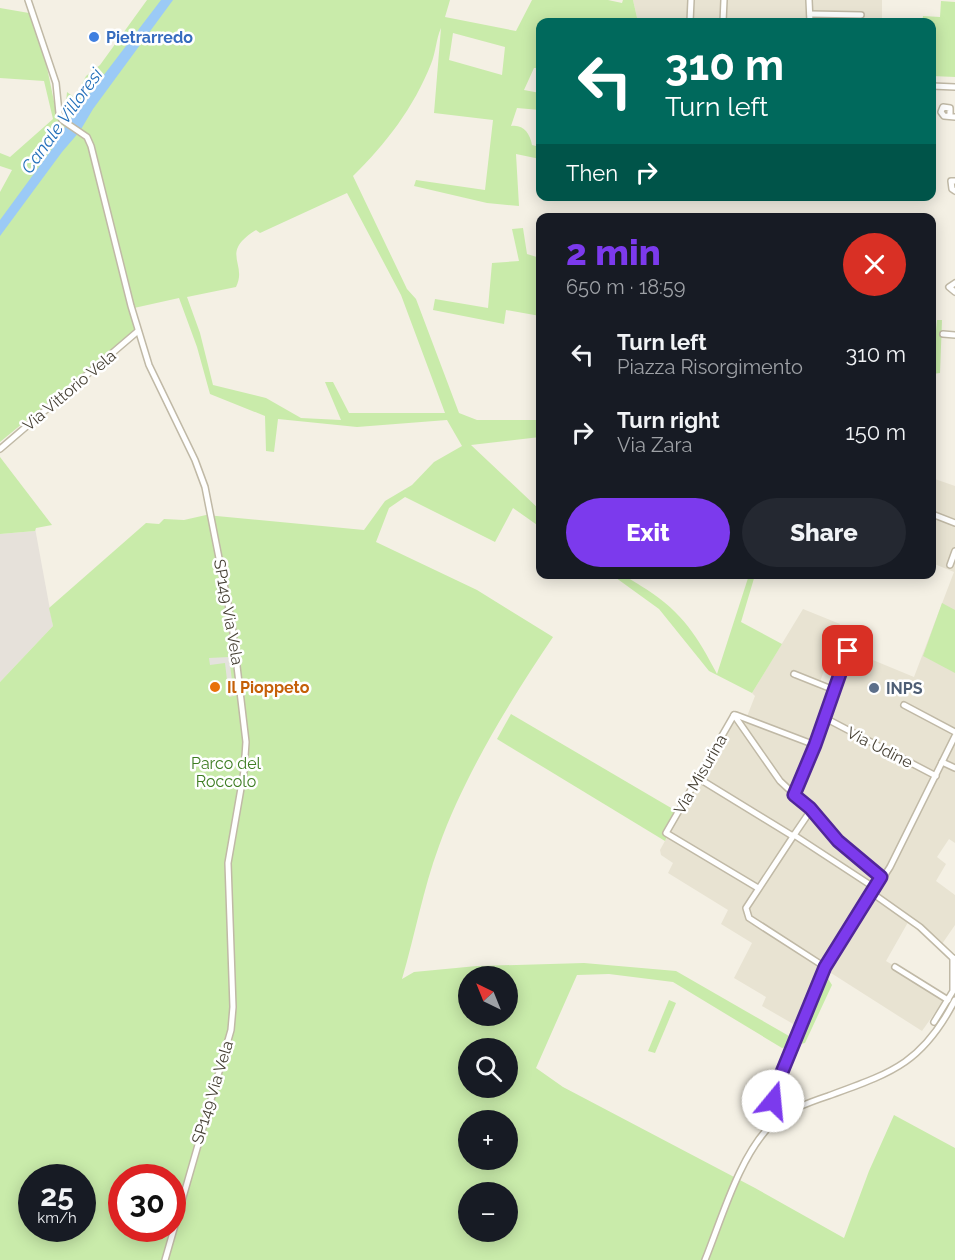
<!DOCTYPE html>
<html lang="en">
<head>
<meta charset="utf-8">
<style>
	body { margin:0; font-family:Raleway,sans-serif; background:#242831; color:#f1f3f6; height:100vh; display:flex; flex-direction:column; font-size:22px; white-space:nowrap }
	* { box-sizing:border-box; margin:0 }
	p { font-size:20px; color:#9ea1a6 }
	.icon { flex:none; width:33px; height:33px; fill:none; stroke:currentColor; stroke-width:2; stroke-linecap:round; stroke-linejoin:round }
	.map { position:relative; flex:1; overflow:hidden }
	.drawer { position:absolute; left:536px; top:213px; width:400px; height:366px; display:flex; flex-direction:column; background:#171b24; border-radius:12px; box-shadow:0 3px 15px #0003 }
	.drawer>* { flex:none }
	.guide { position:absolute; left:536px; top:18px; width:400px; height:183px; border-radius:12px; box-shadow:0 3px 15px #0003; background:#00695c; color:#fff; overflow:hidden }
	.needle { width:39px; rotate:317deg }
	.buttons { position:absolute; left:458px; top:966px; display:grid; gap:12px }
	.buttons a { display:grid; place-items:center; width:60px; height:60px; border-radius:50%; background:#171b24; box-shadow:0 3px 15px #0003; font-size:30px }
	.speed { position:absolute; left:18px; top:1164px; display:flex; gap:12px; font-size:30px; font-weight:700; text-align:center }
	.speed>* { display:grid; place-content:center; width:78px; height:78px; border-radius:50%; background:#171b24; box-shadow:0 3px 15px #0003; line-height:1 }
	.speed small { font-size:15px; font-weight:400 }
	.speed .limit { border:9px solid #d22; background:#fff; color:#111 }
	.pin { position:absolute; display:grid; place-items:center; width:51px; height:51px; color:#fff; margin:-26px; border-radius:12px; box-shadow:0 3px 9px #0006 }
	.me { position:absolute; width:66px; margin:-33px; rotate:17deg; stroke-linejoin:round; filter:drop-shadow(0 0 4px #0008) }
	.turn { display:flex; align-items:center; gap:21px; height:126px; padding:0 30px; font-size:27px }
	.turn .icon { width:78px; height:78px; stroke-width:2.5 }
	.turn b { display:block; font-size:42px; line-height:51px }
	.then { display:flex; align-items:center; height:57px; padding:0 30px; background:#0003; gap:12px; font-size:22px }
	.round { display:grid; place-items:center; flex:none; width:63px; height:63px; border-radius:32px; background:#242831 }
	.overview { display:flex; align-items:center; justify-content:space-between; height:102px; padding:0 30px }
	h1 { font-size:36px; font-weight:800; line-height:45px; color:#7c3aed }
	.button { display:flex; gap:12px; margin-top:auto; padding:12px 30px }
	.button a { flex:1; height:69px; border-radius:36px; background:#7c3aed; color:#fff; font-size:24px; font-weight:800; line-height:69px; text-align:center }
	.button a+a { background:#242831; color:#f1f3f6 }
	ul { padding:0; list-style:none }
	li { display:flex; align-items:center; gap:18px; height:78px; padding:0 30px }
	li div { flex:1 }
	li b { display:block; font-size:22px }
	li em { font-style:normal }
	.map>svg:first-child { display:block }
	.residential { fill:#e8e3d2 }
	.industrial { fill:#e6e1da }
	.green { fill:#c9ebaa; fill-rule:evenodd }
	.parking { fill:#e4e2dd }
	.water { fill:#9bcaf6 }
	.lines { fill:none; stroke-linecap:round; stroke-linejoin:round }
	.minor-casing { stroke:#c0b9a6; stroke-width:8 }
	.minor { stroke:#fff; stroke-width:5 }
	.route-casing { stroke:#51269a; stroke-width:15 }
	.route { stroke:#7c3aed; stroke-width:10 }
	.shop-dot { fill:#3f7fe0; stroke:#fff; stroke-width:2 }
	.food-dot { fill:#e8710a; stroke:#fff; stroke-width:2 }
	.service-dot { fill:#5c6f8a; stroke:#fff; stroke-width:2 }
	.labels { text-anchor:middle; stroke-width:5; stroke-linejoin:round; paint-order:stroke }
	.shop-label { font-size:16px; font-weight:bold; fill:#366cbe; stroke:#fff; text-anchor:start }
	.street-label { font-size:16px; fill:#464034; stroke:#fff }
	.food-label { font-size:16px; font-weight:bold; fill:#c56008; stroke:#fff; text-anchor:start }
	.service-label { font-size:16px; font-weight:bold; fill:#4e5e75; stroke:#fff; text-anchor:start }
	.park-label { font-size:16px; fill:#3e7d23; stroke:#fff }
	.water-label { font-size:18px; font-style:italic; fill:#2571ba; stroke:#fff }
</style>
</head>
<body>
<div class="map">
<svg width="955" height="1260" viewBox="0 0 955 1260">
	<rect width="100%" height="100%" fill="#f4f0e4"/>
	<g class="residential">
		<path d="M633,0H882V22H638Z"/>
		<path d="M932,478L955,486V843L949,839L937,857L946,864L936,881L955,895V925L942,944L911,917L886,961L946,997L922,1031L820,966L795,1025L762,1006L766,997L734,978L752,943L721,924L728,910L668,873L673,863L661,855L660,850L734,715L746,719L755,696L752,693L803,609L840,624L818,688L836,695L851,651L914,677L954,572L932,563Z"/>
	</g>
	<path class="industrial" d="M35,528L53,626L0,682V534L35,531Z"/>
	<g class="green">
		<path d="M147,0H450L445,17L516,31L532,0H608L622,3L623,0H633L638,22H540V68H534L524,90L540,93V110L517,108L511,126C523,124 530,133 532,145L540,147V159L516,154L519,206L487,203L414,186L416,180L485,190L493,120L434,113L441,28C436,39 436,52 431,64C414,107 386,144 353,176L407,289L416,299L459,413L477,420H540V437L471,445L540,510V527L513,508L495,542L405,497L389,508L376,542L477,590L553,637C511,699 464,776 439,846C423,889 415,935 402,979L414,972L477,966L584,963L676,971L789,1036L820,966L832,985L805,1043L782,1048L673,982L609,974L577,975L536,1068L563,1087L755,1188L844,1238L869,1171L894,1115L955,1148V1260H0V682L53,626L49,608L146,523L159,524L164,519L184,520L206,515L364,530L385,501L412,485L434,462L462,446L447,420L357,427L278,419L274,452L266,451L265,416L210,394L197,347L179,298L134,308L140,327L0,442V192L12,170L0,166V153L10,157L53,119L44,81L0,78V8L29,13L45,58L56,111L61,119L65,114L67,92L75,98L86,76L100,65ZM453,33L505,47L502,75L449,60ZM347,193L401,295L445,413H349L333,382H325L341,420L301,418L266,398L213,385L200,333L187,297L236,287C248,263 219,253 256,230L260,233ZM468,976H507V1016H468ZM468,1048H507V1088H468ZM468,1120H507V1160H468ZM32,1178H82V1228H32ZM122,1178H172V1228H122ZM468,1192H507V1232H468Z"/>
		<path d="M941,1L955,2V77L932,76V22H922L923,16L940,17Z"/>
		<path d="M523,228L527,254L540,258V316L506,310L504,324L433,310L435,299L488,308L492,263L519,261L512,229Z"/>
		<path d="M937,320H942L940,373L932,374Z"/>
		<path d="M0,457L52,525L36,528L35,531L0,534Z"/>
		<path d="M612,575C626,574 634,582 646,589C683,613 697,636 717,674L749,575H755L741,622L782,644L752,693L709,671L659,609Z"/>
		<path d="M942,603L955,610V673L923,656Z"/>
		<path d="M511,714L678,812L665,841L497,739Z"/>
		<path d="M669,1000L676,1003L655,1053L648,1051Z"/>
	</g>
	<path class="parking" d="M229,657L234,696L229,697L225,663L210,665L209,658Z"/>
	<path class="water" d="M161,0H173L93,109L80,131L62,152L0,236V220L52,149L68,122Z"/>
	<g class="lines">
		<g class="minor-casing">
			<g id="minor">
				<path d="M28,0L56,83L59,113L62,120L87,137L91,146L131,306L149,365L195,460L205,487L232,624L246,742L244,771L228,863L233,1007L231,1030L165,1260"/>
				<path d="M809,0L810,22"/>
				<path d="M810,14L861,15"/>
				<path d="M690,22L691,0"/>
				<path d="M723,22L724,0"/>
				<path d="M932,86L955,87"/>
				<path d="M950,116V108L943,107L941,112L944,116L955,117"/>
				<path d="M955,181H951L952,189L955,191"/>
				<path d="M955,283L949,287L955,292"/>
				<path d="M943,334L955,335"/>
				<path d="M0,449L138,331"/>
				<path d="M932,514L955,523"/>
				<path d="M950,565L955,551"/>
				<path d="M794,674L834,690"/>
				<path d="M904,705L955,732"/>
				<path d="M734,715L666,833L758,888"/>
				<path d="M734,715L780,781L811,810"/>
				<path d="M736,715L815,745"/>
				<path d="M825,718L936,776"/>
				<path d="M942,762L955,768"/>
				<path d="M698,778L791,835H794L746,908L749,918L825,967"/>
				<path d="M794,795L815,745L854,631"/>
				<path d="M875,888L794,835L811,810L838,841L881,877"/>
				<path d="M872,893L920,927L955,960"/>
				<path d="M895,967L948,1000"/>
				<path d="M934,1022L953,991V958"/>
				<path d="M782,1116L773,1094L825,967L890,867L955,736"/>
				<path d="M705,1260C722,1218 739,1157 771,1125C788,1110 807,1103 828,1096C891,1073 922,1064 955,1000"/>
			</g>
		</g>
		<use href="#minor" class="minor"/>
	</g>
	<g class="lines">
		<g class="route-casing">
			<path id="route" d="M773,1101V1094L825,967L881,877L838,841L810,808L794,795L815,745L848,651"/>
		</g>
		<use href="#route" class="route"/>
	</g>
	<circle class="shop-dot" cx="94" cy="37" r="6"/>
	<circle class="food-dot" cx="215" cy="687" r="6"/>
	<circle class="service-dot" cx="874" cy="688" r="6"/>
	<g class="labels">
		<g class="shop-label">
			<text x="106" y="43">Pietrarredo</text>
		</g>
		<g class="street-label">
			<text transform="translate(69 390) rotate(-40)" y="6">Via Vittorio Vela</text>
			<text transform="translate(229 612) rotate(80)" y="6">SP149 Via Vela</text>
			<text transform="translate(880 747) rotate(27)" y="6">Via Udine</text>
			<text transform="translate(700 774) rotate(-60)" y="6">Via Misurina</text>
			<text transform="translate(212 1092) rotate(-73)" y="6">SP149 Via Vela</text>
		</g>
		<g class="food-label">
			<text x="227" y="693">Il Pioppeto</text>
		</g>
		<g class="service-label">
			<text x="886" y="694">INPS</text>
		</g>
		<g class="park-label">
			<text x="226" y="769">Parco del<tspan x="226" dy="18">Roccolo</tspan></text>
		</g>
		<g class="water-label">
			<text transform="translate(62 121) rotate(-54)" y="6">Canale Villoresi</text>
		</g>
	</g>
</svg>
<div class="buttons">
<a><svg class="needle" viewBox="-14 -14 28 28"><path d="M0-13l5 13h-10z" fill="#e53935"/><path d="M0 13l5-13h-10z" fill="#9ea1a6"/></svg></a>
<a><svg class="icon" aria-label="search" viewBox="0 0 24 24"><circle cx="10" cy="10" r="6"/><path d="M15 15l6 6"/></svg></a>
<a>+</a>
<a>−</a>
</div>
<div class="speed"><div>25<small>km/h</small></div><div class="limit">30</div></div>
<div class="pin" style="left:848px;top:651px;background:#d93025"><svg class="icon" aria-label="arrive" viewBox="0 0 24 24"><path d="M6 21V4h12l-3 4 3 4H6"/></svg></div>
<svg class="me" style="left:773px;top:1101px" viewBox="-20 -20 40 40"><circle r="19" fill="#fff"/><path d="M0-13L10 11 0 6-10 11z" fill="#7c3aed"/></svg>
<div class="guide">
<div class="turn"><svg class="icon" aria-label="left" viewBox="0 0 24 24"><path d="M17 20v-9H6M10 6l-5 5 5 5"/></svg><div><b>310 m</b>Turn left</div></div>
<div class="then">Then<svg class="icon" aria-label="right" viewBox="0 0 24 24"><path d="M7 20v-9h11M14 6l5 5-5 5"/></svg></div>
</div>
<section class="drawer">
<div class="overview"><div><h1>2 min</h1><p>650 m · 18:59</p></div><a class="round" style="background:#d93025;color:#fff"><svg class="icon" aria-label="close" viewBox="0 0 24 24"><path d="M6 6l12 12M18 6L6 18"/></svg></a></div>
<ul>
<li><svg class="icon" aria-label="left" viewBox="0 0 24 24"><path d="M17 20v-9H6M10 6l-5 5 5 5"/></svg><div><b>Turn left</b><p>Piazza Risorgimento</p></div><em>310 m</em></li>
<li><svg class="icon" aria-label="right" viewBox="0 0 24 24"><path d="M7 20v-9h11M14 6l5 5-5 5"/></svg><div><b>Turn right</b><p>Via Zara</p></div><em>150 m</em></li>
</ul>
<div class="button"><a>Exit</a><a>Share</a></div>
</section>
</div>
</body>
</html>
